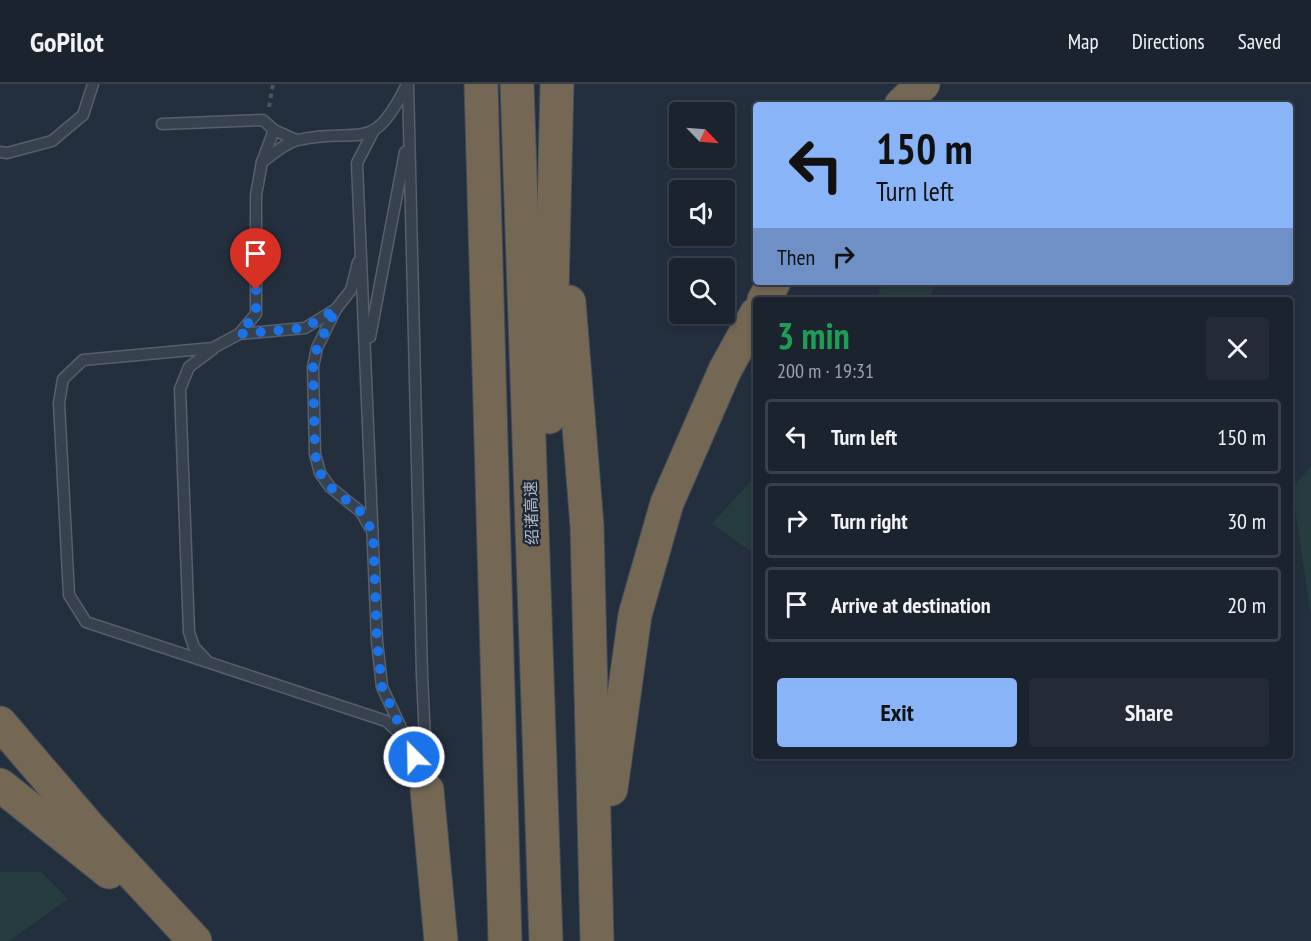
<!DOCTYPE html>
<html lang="en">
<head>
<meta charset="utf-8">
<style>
	body { margin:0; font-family:"PT Sans Narrow","Noto Sans SC",sans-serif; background:#242b36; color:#f1f3f6; height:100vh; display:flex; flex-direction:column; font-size:22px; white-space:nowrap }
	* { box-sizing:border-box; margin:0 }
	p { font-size:20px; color:#a0a4aa }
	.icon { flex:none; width:33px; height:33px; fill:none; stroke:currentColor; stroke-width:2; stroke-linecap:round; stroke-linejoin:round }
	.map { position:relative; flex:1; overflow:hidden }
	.side { position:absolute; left:753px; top:213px; width:540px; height:462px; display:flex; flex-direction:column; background:#1b232e; border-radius:6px; box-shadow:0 3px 9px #0003,0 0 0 2px #39404a }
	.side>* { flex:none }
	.guide { position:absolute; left:753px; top:18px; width:540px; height:183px; border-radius:6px; box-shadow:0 3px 9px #0003,0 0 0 2px #39404a; background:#8ab4f8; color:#111; overflow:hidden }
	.needle { width:39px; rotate:115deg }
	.buttons { position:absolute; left:669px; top:18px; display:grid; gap:12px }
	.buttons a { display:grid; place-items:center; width:66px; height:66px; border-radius:6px; background:#1b232e; box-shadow:0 3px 9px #0003,0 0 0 2px #39404a; font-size:30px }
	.pin { position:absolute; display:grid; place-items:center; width:51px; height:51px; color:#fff; margin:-62px -26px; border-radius:50% 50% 50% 0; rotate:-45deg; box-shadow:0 0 6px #0007 }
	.pin .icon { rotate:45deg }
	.me { position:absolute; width:66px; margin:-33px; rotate:337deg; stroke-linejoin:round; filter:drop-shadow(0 0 4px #0008) }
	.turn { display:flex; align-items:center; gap:21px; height:126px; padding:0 24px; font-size:27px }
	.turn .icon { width:78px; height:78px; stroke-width:2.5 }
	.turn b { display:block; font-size:42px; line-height:51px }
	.then { display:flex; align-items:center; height:57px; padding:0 24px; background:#0003; gap:12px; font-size:22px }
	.round { display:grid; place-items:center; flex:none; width:63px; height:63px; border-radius:6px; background:#242b36 }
	.summary { display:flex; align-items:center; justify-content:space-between; height:102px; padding:0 24px }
	h1 { font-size:36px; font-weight:800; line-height:45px; color:#1e9e55 }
	.action { display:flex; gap:12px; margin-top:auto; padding:12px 24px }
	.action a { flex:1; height:69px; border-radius:6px; background:#8ab4f8; color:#111; font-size:24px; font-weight:800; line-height:69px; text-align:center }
	.action a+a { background:#242b36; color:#f1f3f6 }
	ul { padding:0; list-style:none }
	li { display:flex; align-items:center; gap:18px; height:75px; margin:0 12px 9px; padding:0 12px; border:3px solid #39404a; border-radius:6px }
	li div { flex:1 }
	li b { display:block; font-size:22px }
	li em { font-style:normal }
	header { display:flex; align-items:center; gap:36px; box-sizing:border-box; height:84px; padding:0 30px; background:#1b232e; border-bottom:2px solid #39404a }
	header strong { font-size:28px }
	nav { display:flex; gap:33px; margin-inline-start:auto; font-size:21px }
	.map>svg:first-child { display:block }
	.green { fill:#263c3f }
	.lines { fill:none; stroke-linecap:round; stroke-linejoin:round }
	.lane-casing { stroke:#565f6c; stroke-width:13 }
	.highway-casing { stroke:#434c59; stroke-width:35 }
	.path { stroke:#44595c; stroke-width:4; stroke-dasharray:4.5 4.5; stroke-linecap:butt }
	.lane { stroke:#38414e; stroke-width:10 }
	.highway { stroke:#746855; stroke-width:33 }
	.route { stroke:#1a73e8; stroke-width:10; stroke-dasharray:0 18 }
	.labels { text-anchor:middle; stroke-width:4.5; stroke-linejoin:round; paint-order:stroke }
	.street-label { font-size:16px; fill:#b4bcc9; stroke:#1d2633 }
</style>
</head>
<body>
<header>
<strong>GoPilot</strong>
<nav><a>Map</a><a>Directions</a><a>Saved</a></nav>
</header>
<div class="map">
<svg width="1311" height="857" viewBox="0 0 1311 857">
	<rect width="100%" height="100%" fill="#242f3e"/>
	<g class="green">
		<path d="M882,198H935L930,216H877Z"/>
		<path d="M1311,382V530L1292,405Z"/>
		<path d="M756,391V471L712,440Z"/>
		<path d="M0,788H41L68,815L9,857H0Z"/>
	</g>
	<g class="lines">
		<g class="lane-casing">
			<g id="lane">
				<path d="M407,0C372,73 360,42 298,56C286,58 272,71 262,78L256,111V230L239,250L213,264L83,276L63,295L59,319L69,511L86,538L386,637L407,656L426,703"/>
				<path d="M408,0L422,591L427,698"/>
				<path d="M162,40L263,36L274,46L296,56"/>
				<path d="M373,48L357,79L377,557L382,603L404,650"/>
				<path d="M0,68L7,69L52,57L83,31L93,0"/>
				<path d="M262,78L274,46"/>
				<path d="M336,225L317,264L313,283L315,370L320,389L330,403L361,428L372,447"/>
				<path d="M239,250L305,244L336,225L351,206L358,178"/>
				<path d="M370,253L405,68"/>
				<path d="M207,577L194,563L189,548L180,305L189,283L213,265"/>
			</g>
		</g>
		<g class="highway-casing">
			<g id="highway">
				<path d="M481,0L505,857"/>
				<path d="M517,0L546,857"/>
				<path d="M901,21L923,0"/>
				<path d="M764,216L774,198"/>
				<path d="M569,218L587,442L597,857"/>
				<path d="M549,333L557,0"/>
				<path d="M0,639L90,744L195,857"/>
				<path d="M0,701L109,788"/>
				<path d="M611,705L635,531L667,419L725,286L756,230"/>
				<path d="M427,706L441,857"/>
			</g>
		</g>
		<path class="path" d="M269,23L273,0"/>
		<use href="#lane" class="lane"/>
		<use href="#highway" class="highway"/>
	</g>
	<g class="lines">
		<path class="route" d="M256,206V230L239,250L305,244L336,225L317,264L313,283L315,370L320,389L330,403L361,428L373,448L377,557L382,603L414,673"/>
	</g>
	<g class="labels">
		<g class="street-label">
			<text transform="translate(531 429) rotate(-92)" y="6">绍诸高速</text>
		</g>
	</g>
</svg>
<div class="buttons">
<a><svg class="needle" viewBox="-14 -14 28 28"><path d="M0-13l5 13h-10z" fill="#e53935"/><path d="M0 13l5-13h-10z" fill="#a0a4aa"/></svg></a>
<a><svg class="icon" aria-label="sound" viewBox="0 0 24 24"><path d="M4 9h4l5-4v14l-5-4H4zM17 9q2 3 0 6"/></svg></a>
<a><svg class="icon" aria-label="search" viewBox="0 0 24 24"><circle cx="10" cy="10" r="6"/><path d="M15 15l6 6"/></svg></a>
</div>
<div class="pin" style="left:256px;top:206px;background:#d93025"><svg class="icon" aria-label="arrive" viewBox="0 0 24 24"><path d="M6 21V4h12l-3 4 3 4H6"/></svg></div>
<svg class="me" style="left:414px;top:673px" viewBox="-20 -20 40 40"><circle r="17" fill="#1a73e8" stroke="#fff" stroke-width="3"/><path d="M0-11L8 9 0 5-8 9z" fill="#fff"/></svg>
<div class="guide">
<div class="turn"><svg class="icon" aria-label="left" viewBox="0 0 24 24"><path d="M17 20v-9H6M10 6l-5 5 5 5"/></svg><div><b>150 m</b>Turn left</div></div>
<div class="then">Then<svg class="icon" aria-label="right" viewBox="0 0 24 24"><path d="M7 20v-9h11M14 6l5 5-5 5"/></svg></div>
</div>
<section class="side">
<div class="summary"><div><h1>3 min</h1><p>200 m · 19:31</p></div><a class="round"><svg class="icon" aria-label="close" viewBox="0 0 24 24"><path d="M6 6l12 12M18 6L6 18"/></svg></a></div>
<ul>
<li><svg class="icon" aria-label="left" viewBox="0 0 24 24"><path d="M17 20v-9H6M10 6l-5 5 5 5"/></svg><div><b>Turn left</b></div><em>150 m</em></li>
<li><svg class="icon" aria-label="right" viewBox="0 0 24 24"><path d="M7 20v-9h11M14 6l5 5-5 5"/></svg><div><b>Turn right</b></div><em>30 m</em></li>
<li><svg class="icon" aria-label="arrive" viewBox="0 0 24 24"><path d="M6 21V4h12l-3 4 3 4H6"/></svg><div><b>Arrive at destination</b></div><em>20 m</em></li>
</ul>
<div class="action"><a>Exit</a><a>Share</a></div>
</section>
</div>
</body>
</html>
